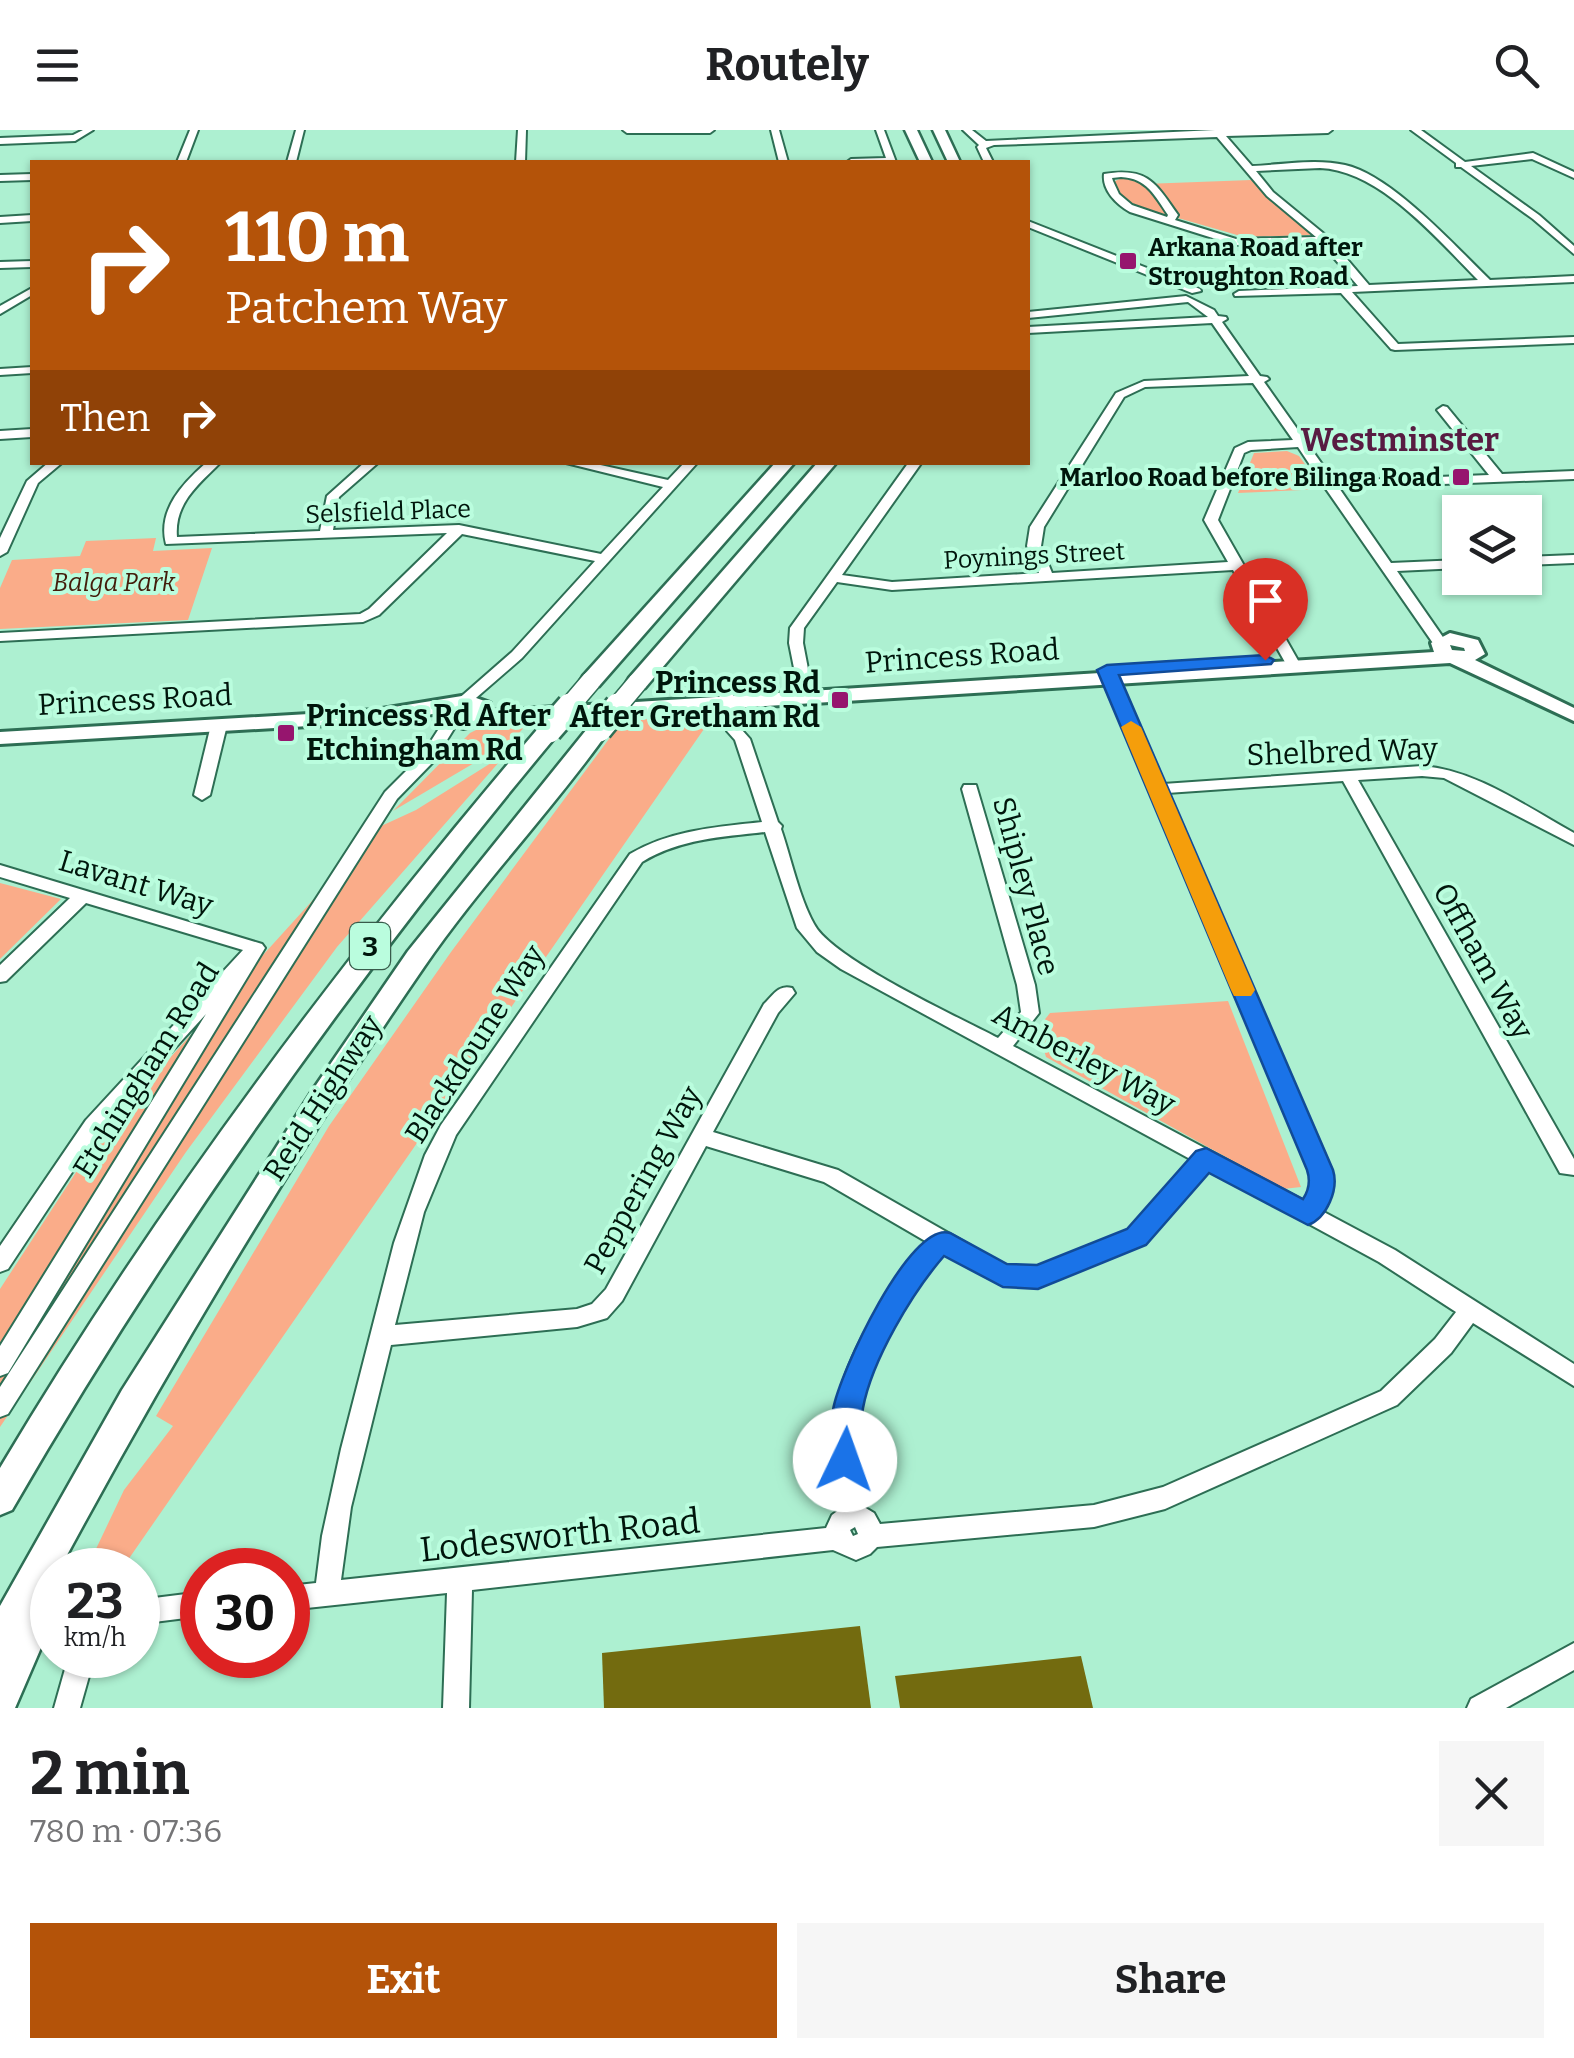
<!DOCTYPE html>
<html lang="en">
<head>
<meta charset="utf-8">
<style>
	body { margin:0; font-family:Bitter,serif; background:#f6f6f6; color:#202124; height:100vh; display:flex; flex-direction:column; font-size:38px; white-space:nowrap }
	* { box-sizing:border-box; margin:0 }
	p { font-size:32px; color:#757577 }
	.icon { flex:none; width:55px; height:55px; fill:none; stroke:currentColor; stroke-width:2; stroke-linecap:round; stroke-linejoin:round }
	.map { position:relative; height:1578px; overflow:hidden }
	.side { display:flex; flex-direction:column; background:#fff; flex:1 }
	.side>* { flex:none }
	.top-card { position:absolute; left:30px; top:30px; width:1000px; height:305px; border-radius:0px; box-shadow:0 2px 8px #0004; background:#b45309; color:#fff; overflow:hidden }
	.fabs { position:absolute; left:1442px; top:365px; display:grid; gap:20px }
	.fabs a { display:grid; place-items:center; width:100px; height:100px; border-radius:0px; background:#fff; box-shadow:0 2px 8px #0004; font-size:50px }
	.speed { position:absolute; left:30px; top:1418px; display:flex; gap:20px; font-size:50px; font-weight:700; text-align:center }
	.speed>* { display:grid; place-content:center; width:130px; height:130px; border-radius:50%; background:#fff; box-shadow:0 2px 8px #0004; line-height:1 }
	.speed small { font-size:25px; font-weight:400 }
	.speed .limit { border:15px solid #d22; background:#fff; color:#111 }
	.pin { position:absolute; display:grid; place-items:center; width:85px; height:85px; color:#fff; margin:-102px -42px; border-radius:50% 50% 50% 0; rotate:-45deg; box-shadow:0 0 10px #0007 }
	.pin .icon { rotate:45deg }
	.me { position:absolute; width:110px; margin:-55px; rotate:3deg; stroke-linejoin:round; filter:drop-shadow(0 0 8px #0008) }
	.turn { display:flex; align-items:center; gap:35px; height:210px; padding:0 30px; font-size:45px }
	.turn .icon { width:130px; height:130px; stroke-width:2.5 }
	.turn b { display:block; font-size:70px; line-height:85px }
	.then { display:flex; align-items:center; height:95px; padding:0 30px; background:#0003; gap:20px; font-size:38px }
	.round { display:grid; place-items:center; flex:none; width:105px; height:105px; border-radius:0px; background:#f6f6f6 }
	.headline { display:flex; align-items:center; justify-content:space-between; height:170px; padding:0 30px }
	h1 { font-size:60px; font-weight:700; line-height:75px }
	.cta { display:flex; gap:20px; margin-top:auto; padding:20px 30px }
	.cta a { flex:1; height:115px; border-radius:0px; background:#b45309; color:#fff; font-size:40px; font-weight:700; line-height:115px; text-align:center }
	.cta a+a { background:#f6f6f6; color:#202124 }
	header { display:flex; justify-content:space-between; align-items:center; height:130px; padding:0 30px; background:#fff; font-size:45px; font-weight:700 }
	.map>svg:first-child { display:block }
	.green { fill:#faac89 }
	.building { fill:#736b0f }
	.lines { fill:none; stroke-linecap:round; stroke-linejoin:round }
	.minor-casing { stroke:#2d6e54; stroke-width:4 }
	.major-casing { stroke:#2d6e54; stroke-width:6 }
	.highway-casing { stroke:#2d6e54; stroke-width:5 }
	.minor { fill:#fff; fill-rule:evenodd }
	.major { fill:#fff; fill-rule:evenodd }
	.highway { fill:#fff; fill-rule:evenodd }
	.highway-bridge-far1-casing { stroke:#2d6e54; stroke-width:22; stroke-linecap:butt }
	.highway-bridge-casing { stroke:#2d6e54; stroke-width:30; stroke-linecap:butt }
	.highway-bridge-far1 { stroke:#fff; stroke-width:19 }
	.highway-bridge { stroke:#fff; stroke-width:25 }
	.route { fill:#1a73e8; stroke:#114b97; stroke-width:2.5 }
	.slow { fill:#f59e0b }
	.poi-dot { fill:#96156e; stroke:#bafdde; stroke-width:4 }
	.labels { text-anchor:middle; stroke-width:8; stroke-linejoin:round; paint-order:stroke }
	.far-poi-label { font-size:25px; font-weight:bold; fill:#00160c; stroke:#bafdde; text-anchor:start }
	.far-street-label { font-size:25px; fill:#00160c; stroke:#bafdde }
	.far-park-label { font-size:25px; font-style:italic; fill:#431d0b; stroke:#bafdde }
	.shield { fill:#bafdde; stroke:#385b4b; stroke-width:2.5 }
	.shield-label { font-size:28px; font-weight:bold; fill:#00160c }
	.street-label { font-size:30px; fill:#00160c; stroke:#bafdde }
	.poi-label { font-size:30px; font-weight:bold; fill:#00160c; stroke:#bafdde; text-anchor:end }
	.far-district-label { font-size:32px; font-weight:bold; fill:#581c42; stroke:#bafdde }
	.near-street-label { font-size:35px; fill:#00160c; stroke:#bafdde }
</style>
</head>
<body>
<header><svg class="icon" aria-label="menu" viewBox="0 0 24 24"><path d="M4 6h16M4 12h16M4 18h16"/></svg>Routely<svg class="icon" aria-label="search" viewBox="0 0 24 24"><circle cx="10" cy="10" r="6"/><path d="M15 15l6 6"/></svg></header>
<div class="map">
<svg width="1574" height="1578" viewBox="0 0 1574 1578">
	<rect width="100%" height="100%" fill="#adf0d1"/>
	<g class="green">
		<path d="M1126,46L1144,54L1251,50L1314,105L1244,107L1126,73L1113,52Z"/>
		<path d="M1287,321L1299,326L1323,359L1238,363L1254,323Z"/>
		<path d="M156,408L153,421L212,418L188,490L0,499V458L12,430L80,426L86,411Z"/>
		<path d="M713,586L121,1440H86L124,1360L173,1296L156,1286L329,996L451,822L623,590Z"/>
		<path d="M492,592L527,594L513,610L393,681L470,603Z"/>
		<path d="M507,623L337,817L186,1022L0,1297V1159L101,1004L379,697L416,680Z"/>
		<path d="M0,753L61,769L0,829Z"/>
		<path d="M1228,871L1301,1057L1283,1059L1046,927L1038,898L1050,883Z"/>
	</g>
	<g class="building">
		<path d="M860,1496L871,1578H604L602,1523Z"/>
		<path d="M1081,1526L1093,1578H900L895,1546Z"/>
	</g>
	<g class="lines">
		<g class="minor-casing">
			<g id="minor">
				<path d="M83,0H93L75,11L0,14V8L73,5Z"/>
				<path d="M190,0H198L186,32H177Z"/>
				<path d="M296,0H304L296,32H287Z"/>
				<path d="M518,0H526L525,32H516Z"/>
				<path d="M623,0H714L710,3H627Z"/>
				<path d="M771,0H779L788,32H779Z"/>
				<path d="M876,0H884L896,32H847L851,29L886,28Z"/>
				<path d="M963,0H972L986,11L1215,0H1332L1328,3L1226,6L1252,36C1281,35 1315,28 1345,35C1391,45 1455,116 1490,150L1574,146V152L1352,162L1398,214L1574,207V213L1395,220L1391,219L1341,163L1235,166L1234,164L1239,161L1358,156L1321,113L1235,115L1130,82C1116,74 1102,60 1104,44C1147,37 1155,52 1178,85L1175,90L1236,109L1316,107L1267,66L1217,7L994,15L986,18L993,32H984L977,17L979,15ZM1320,38C1380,40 1438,110 1478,150L1369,155L1329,108L1273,62L1256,41ZM1121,47C1147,48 1155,66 1168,85L1167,87L1132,75L1119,64L1113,51L1112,48Z"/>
				<path d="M1411,0H1421L1465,32L1533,23L1574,42V48L1532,29L1471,36L1539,85L1574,116V124L1533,89L1461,37H1456V33Z"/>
				<path d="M32,44V50L0,51V45Z"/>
				<path d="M32,85V91L0,93V87Z"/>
				<path d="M1028,91L1200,159L1201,161L1192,163L1028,97Z"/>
				<path d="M32,131V137L0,138V132Z"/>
				<path d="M32,158V165L0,184V176Z"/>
				<path d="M1186,166L1214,180L1218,186L1226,187L1227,189L1222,192L1260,246L1267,247L1269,249L1264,252L1305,310H1312L1314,313L1309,316L1334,351L1489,345L1437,280L1443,276L1447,277L1502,344L1574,341V349L1339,358L1391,433L1460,430V438L1397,441L1447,513L1445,516H1435L1326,359L1321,355L1322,353L1298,317L1251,320L1244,323L1218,390L1300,534L1298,537L1293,538L1286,534L1233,440L892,460L837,452L804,498L803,513L813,565L805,570L800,568L789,513L790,498L909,332H922L842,445L892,452L1039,443L1027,416L1030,397L1116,263L1144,251L1249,246L1212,193L1028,203V197L1208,187L1188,172L1028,188V182ZM1253,253L1293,310L1248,312L1235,318L1204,390L1228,432L1052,443L1041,416L1044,397L1124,267L1145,257Z"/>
				<path d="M32,237V243L0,245V239Z"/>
				<path d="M32,299V307L0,309V301Z"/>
				<path d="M49,332H63L38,353L7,422L0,426V408L27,351Z"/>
				<path d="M207,332H221C199,354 174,373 177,407L320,401L327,366L365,332H379L339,367L333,400L459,395L601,424L663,357L562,332H587L668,350L685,332H698L522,528L469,574H459L456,571L512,522L595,431L462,404L379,485L363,492L0,511V503L360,484L369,479L447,403L166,414C157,380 183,353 207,332Z"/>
				<path d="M1574,425V433L1525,435V427Z"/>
				<path d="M1107,537L1114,541L1163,654L1422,636C1477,640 1526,677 1574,703V715L1444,648L1422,646L1358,650L1574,1029V1045L1560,1043L1343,651L1167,663L1330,1040L1332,1058L1320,1080L1395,1120L1574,1234V1256L1473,1193L1451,1223L1397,1275L1165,1379L1094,1397L877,1417L870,1424L856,1430L833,1420L472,1460L469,1578H443L447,1463L288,1480V1456L316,1453L322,1406L341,1319L394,1113L425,1025L441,995L630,724C671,700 716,697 762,692L735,610L727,601L719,564L721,561L726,560L733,564L742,600L750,609L778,692L782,696L781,699C791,728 799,767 814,794C832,829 958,887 998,908L1021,882L1017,855L962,659L964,655H976L1035,855L1039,883L1013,916L1304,1071L1312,1057L1310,1040L1100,541ZM765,702L797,798L817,822L841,839L1192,1030L1129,1101L1037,1138L1006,1136L838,1040L713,1002L778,883L795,863L792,858C779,854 773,865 764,874L606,1159L592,1174L577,1179L395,1195L424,1082L456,1005L642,732C680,709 722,707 765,702ZM706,1016L824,1052L927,1112C885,1163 837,1234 833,1302C831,1328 837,1354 840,1379L832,1385L826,1398L341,1450L351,1377L391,1215L577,1197L607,1188L622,1171ZM1208,1039L1379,1132L1456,1182L1435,1209L1381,1261L1163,1357L1094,1375L880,1394L874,1383L864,1377C861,1354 855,1331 856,1308C857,1240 903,1173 944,1121L995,1151L1038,1156L1143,1113ZM855,1397L858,1404L853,1406L850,1400Z"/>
				<path d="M452,584L460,589L434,631L397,669L8,1284L0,1287V1257L385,662L422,625L447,586Z"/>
				<path d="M219,590L227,595L210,665L202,670L194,665L211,595Z"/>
				<path d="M0,735L262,814L265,818L8,1243L0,1246V1216L206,884L100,1000L8,1139L0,1142V1116L86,990L243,820L86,773L6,851L0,852V835L70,768L0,747Z"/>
				<path d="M202,1462V1486L138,1494V1470Z"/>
				<path d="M1574,1513V1540L1506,1578H1467L1471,1569Z"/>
				<path d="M69,1525H95L80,1578H54Z"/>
			</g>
		</g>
		<g class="major-casing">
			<path id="major" d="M1450,503L1478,510L1485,524L1475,530L1574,578V591L1450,533L479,594L463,598L443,592L440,583L376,592L0,614V602L376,580L468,565L490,573L491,581L1434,522L1431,513ZM1450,515L1464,518L1465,521L1452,520ZM468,578L472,580L471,584L460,585V581Z"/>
		</g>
		<g class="highway-casing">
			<g id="highway">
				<path d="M905,0H917L932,32H920Z"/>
				<path d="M933,0H945L960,32H948Z"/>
				<path d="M776,332H795L599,556H583L580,551L583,546Z"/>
				<path d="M818,332H837L645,558H629L626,553L629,548Z"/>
				<path d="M599,592L610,599C552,681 481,754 424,837C291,1030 171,1232 60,1438L65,1440H52V1492L15,1578H0V1476L122,1260L312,961L408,821L591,594Z"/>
				<path d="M549,593L557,595L560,600L557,605C353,849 171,1105 12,1380L0,1385V1338C158,1073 341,829 541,595Z"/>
			</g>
		</g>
		<use href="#minor" class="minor"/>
		<use href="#major" class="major"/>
		<use href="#highway" class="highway"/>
		<g class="highway-bridge-far1-casing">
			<g id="highway-bridge-far1">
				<path d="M568,578L591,551"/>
				<path d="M616,578L637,553"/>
			</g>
		</g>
		<g class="highway-bridge-casing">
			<g id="highway-bridge">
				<path d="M599,599L618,576"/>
				<path d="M549,600L570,576"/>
			</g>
		</g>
		<use href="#highway-bridge-far1" class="highway-bridge-far1"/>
		<use href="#highway-bridge" class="highway-bridge"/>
	</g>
	<path class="route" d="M1265,525L1274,530L1271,534L1119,545L1333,1040C1339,1059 1327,1088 1308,1095L1209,1043L1146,1115L1038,1159L1003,1157L944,1126C912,1163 872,1230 863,1278C859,1299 865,1321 856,1340L845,1344L834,1340C827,1324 830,1297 833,1280C839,1244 910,1090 950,1103L1007,1134L1037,1135L1127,1099L1196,1021L1206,1018L1303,1069C1309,1060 1310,1049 1307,1040L1097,540L1107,535Z"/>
	<path class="slow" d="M1131,591L1141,597L1255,860L1251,866H1234L1231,860L1121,597Z"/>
	<g class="poi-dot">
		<rect x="1118" y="121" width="20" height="20" rx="5"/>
		<rect x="1451" y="337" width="20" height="20" rx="5"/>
		<rect x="830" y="560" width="20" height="20" rx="5"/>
		<rect x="276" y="593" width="20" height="20" rx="5"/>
	</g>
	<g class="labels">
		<g class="far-poi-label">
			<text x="1148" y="126">Arkana Road after<tspan x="1148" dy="29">Stroughton Road</tspan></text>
			<text x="1441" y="356" text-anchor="end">Marloo Road before Bilinga Road</text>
		</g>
		<g class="far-street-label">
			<text transform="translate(388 381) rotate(-2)" y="9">Selsfield Place</text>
			<text transform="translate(1034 425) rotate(-3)" y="9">Poynings Street</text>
		</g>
		<g class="far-park-label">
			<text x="114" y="461">Balga Park</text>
		</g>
		<rect class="shield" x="350" y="793" width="40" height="46" rx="8"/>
		<g class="shield-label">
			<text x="370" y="826">3</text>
		</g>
		<g class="street-label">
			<text transform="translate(962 526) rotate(-4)" y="10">Princess Road</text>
			<text transform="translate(135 570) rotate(-3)" y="10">Princess Road</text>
			<text transform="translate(1342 622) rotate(-2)" y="10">Shelbred Way</text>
			<text transform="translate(136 753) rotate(17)" y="10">Lavant Way</text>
			<text transform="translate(1026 756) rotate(75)" y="10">Shipley Place</text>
			<text transform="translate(1483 831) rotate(61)" y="10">Offham Way</text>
			<text transform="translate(475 914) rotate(-57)" y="10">Blackdoune Way</text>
			<text transform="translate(1084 929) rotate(28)" y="10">Amberley Way</text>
			<text transform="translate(146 940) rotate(-58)" y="10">Etchingham Road</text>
			<text transform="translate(323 968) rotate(-57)" y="10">Reid Highway</text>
			<text transform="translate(643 1050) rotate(-61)" y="10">Peppering Way</text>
		</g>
		<g class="poi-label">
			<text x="820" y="563">Princess Rd<tspan x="820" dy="34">After Gretham Rd</tspan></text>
			<text x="306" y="596" text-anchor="start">Princess Rd After<tspan x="306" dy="34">Etchingham Rd</tspan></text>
		</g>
		<g class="far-district-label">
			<text x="1400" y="321">Westminster</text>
		</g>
		<g class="near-street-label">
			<text transform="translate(560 1405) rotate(-6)" y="12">Lodesworth Road</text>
		</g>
	</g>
</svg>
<div class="fabs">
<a><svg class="icon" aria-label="layers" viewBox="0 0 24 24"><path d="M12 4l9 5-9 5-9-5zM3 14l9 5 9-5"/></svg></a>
</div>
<div class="speed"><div>23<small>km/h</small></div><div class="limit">30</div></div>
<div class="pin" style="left:1265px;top:530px;background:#d93025"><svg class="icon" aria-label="arrive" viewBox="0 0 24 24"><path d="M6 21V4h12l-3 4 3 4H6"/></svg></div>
<svg class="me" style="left:845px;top:1330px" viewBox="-20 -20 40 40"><circle r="19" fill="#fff"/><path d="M0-13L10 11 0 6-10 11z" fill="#1a73e8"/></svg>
<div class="top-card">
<div class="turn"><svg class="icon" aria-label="right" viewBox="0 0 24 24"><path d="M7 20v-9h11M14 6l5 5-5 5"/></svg><div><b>110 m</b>Patchem Way</div></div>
<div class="then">Then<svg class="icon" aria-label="right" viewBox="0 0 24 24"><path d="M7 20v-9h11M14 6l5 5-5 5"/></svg></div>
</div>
</div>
<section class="side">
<div class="headline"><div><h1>2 min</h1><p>780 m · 07:36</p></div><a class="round"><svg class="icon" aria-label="close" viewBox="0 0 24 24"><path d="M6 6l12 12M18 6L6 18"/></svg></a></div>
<div class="cta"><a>Exit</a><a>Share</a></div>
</section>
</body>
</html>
